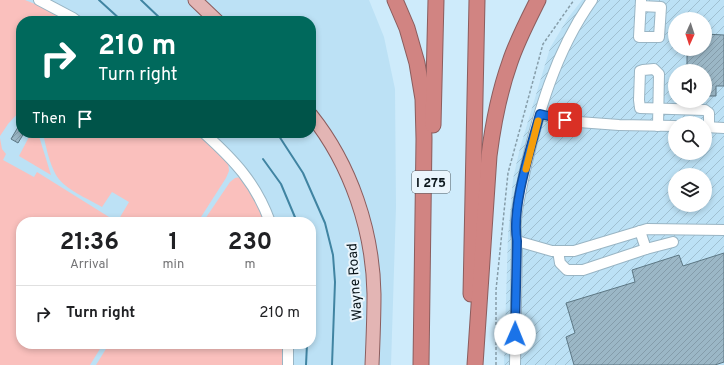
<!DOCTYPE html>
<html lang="en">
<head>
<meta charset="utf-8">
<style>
	body { margin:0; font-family:Overpass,sans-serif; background:#f6f6f6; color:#202124; height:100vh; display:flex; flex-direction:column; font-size:15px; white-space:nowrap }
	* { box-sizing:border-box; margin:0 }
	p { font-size:13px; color:#757577 }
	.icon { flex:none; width:22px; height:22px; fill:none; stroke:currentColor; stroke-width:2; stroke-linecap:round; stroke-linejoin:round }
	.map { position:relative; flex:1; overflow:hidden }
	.sheet { position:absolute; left:16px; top:217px; width:300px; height:132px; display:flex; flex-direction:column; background:#fff; border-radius:16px; box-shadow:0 2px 6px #0003 }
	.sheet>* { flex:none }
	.top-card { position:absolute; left:16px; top:16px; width:300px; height:122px; border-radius:16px; box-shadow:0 2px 6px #0003; background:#00695c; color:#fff; overflow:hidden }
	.needle { width:26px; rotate:183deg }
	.controls { position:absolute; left:668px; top:12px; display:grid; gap:8px }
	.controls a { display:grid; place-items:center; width:44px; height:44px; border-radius:50%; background:#fff; box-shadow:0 2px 6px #0003; font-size:20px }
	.pin { position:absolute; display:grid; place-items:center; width:34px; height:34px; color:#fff; margin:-17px; border-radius:8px; box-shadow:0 2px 6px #0006 }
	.me { position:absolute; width:44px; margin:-22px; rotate:1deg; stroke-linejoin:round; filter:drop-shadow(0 0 3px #0008) }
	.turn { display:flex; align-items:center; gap:14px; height:84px; padding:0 16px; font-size:18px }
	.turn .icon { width:52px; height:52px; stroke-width:2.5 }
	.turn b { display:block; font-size:28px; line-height:34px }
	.then { display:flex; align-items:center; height:38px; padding:0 16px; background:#0003; gap:8px; font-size:15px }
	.eta { display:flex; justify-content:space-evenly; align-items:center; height:68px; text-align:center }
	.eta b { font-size:24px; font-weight:700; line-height:28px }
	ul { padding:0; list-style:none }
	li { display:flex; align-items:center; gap:12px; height:56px; padding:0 16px; border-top:1px solid #e0e0e0 }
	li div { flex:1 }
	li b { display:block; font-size:15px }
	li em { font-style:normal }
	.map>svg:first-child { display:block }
	.built { fill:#bce1f5; fill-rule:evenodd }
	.industrial { fill:url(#industrial-furrows); fill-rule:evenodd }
	.green { fill:#fac0bd }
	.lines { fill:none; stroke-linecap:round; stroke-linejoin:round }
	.stream { stroke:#4084a2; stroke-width:2 }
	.building { fill:url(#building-hatch); stroke:#5c7784 }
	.minor-casing { stroke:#99b5c4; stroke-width:12 }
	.major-casing { stroke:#8b5d5e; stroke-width:15 }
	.highway-casing { stroke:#8b5d5e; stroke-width:17 }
	.path { stroke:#869da9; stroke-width:1.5; stroke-dasharray:3 2; stroke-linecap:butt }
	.minor { stroke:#fff; stroke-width:10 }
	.major { stroke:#e3b5b4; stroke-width:13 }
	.highway { stroke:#d18482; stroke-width:15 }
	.route-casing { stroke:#114b97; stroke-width:10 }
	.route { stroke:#1a73e8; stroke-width:7 }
	.slow { stroke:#f59e0b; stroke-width:7 }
	.labels { text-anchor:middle; stroke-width:4; stroke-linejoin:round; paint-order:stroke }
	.shield { fill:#eaf5fc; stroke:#4d585e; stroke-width:1 }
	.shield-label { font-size:13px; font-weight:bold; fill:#0a151a }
	.street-label { font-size:14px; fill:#0a151a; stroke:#eaf5fc }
</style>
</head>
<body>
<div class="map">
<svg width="724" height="365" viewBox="0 0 724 365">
	<defs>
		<pattern id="industrial-furrows" width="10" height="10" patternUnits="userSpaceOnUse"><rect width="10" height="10" fill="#bce1f5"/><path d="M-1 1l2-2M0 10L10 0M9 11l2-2" fill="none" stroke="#a0c0d1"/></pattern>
		<pattern id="building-hatch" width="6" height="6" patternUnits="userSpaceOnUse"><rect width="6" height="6" fill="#9bb7c6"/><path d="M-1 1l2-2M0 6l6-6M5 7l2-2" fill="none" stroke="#849caa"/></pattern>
	</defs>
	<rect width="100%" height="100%" fill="#ceebfb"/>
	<path class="built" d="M0,0H369L384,37L395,89L396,207L391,365H0ZM21,21H311V133H21ZM21,222H311V344H21Z"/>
	<path class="industrial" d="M582,0H724V365H504L508,235L513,179L520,148L550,48L568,18ZM675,19H705V49H675ZM675,71H705V101H675ZM675,123H705V153H675ZM675,175H705V205H675Z"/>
	<g class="green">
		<path d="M0,0H25L40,6L67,21H21V112H19L8,124L0,136Z"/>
		<path d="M31,133H38L51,175L19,156Z"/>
		<path d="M43,133H199L228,161L229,171L226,178L201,217L196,222H125L119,219L129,202L112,192L102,207C87,198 65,190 56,175C49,162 46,147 43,133Z"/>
		<path d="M0,138L2,149L6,154L3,160L34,177L37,172L117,222H21V344H103L90,365H0Z"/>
		<path d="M241,177L258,204L265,222H203L230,182L235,178Z"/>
		<path d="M109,344H284L283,365H96Z"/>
	</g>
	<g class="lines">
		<g class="stream">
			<path d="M99,0L122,21"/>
			<path d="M141,0L163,21"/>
			<path d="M242,133H243"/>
			<path d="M277,133L303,173L325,223L333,255L335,282L332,365"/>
			<path d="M263,159L281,184L297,222"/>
			<path d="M306,365L307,344"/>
		</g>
	</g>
	<g class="building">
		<path d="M705,34L724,35V86H716V96H705V71H687V49H705Z"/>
		<path d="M21,122V133H24L18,143L11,139Z"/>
		<path d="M724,253V362L715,365H574L566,337L575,333L566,303L635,282L632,270L679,255L683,266Z"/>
	</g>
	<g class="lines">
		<g class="minor-casing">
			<g id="minor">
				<path d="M39,0L73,18L77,21"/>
				<path d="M641,6L661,7L659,37H639L641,0"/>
				<path d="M540,114L565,121L619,125L675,126"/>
				<path d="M658,126L659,74L654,69L643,70L640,71L639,100L640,108L705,110L709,113V127"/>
				<path d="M705,127L724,128"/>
				<path d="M204,133C234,160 256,183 270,222"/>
				<path d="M517,241L552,251H574L647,229L724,230"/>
				<path d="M646,249L673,242"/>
				<path d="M558,251L560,263L567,270H583L646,249L640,231"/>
				<path d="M288,365V344"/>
				<path d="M515,365L517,241C513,219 520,196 524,175C538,113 555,52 592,0"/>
			</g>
		</g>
		<g class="major-casing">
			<g id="major">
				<path d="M195,0L217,21"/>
				<path d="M311,115C351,165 373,231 374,294C374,318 373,342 372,365"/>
			</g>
		</g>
		<g class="highway-casing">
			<g id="highway">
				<path d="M395,0L407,28L417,63L423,99L424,139L421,365"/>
				<path d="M433,125L436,0"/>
				<path d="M471,294L477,0"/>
				<path d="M475,365L489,156C493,124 499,93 510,62C517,41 528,20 538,0"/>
			</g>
		</g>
		<path class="path" d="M496,365V290L508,173L543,44L574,0"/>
		<use href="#minor" class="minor"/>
		<use href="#major" class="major"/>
		<use href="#highway" class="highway"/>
	</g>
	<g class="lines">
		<g class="route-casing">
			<path id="route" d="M515,334L517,241C511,207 531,148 540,114L565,120"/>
		</g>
		<use href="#route" class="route"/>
		<path class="slow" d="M526,169L538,121"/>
	</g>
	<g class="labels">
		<rect class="shield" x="412" y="171" width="38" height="22" rx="3"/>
		<g class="shield-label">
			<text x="431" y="187">I 275</text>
		</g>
		<g class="street-label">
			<text transform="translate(354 282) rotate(-94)" y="5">Wayne Road</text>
		</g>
	</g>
</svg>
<div class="controls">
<a><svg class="needle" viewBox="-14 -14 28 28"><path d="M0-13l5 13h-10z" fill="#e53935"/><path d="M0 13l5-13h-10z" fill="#757577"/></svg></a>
<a><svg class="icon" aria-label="sound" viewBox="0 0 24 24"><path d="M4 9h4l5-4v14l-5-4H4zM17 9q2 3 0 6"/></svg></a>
<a><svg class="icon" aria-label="search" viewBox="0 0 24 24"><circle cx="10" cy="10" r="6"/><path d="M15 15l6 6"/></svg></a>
<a><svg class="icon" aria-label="layers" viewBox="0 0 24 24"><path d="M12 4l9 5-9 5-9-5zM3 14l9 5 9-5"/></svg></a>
</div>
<div class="pin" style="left:565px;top:120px;background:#d93025"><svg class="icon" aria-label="arrive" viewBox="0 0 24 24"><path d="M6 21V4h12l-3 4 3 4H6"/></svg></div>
<svg class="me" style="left:515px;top:334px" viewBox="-20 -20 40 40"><circle r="19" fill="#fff"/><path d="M0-13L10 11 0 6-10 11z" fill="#1a73e8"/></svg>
<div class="top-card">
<div class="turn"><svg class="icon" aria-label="right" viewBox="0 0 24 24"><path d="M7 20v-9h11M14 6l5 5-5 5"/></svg><div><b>210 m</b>Turn right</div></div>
<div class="then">Then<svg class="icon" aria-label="arrive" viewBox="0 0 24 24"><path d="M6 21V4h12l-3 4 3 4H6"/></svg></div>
</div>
<section class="sheet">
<div class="eta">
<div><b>21:36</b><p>Arrival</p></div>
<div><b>1</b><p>min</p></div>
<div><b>230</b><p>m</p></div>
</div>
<ul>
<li><svg class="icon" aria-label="right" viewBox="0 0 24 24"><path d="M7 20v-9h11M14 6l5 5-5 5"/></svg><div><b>Turn right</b></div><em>210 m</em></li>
</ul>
</section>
</div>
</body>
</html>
